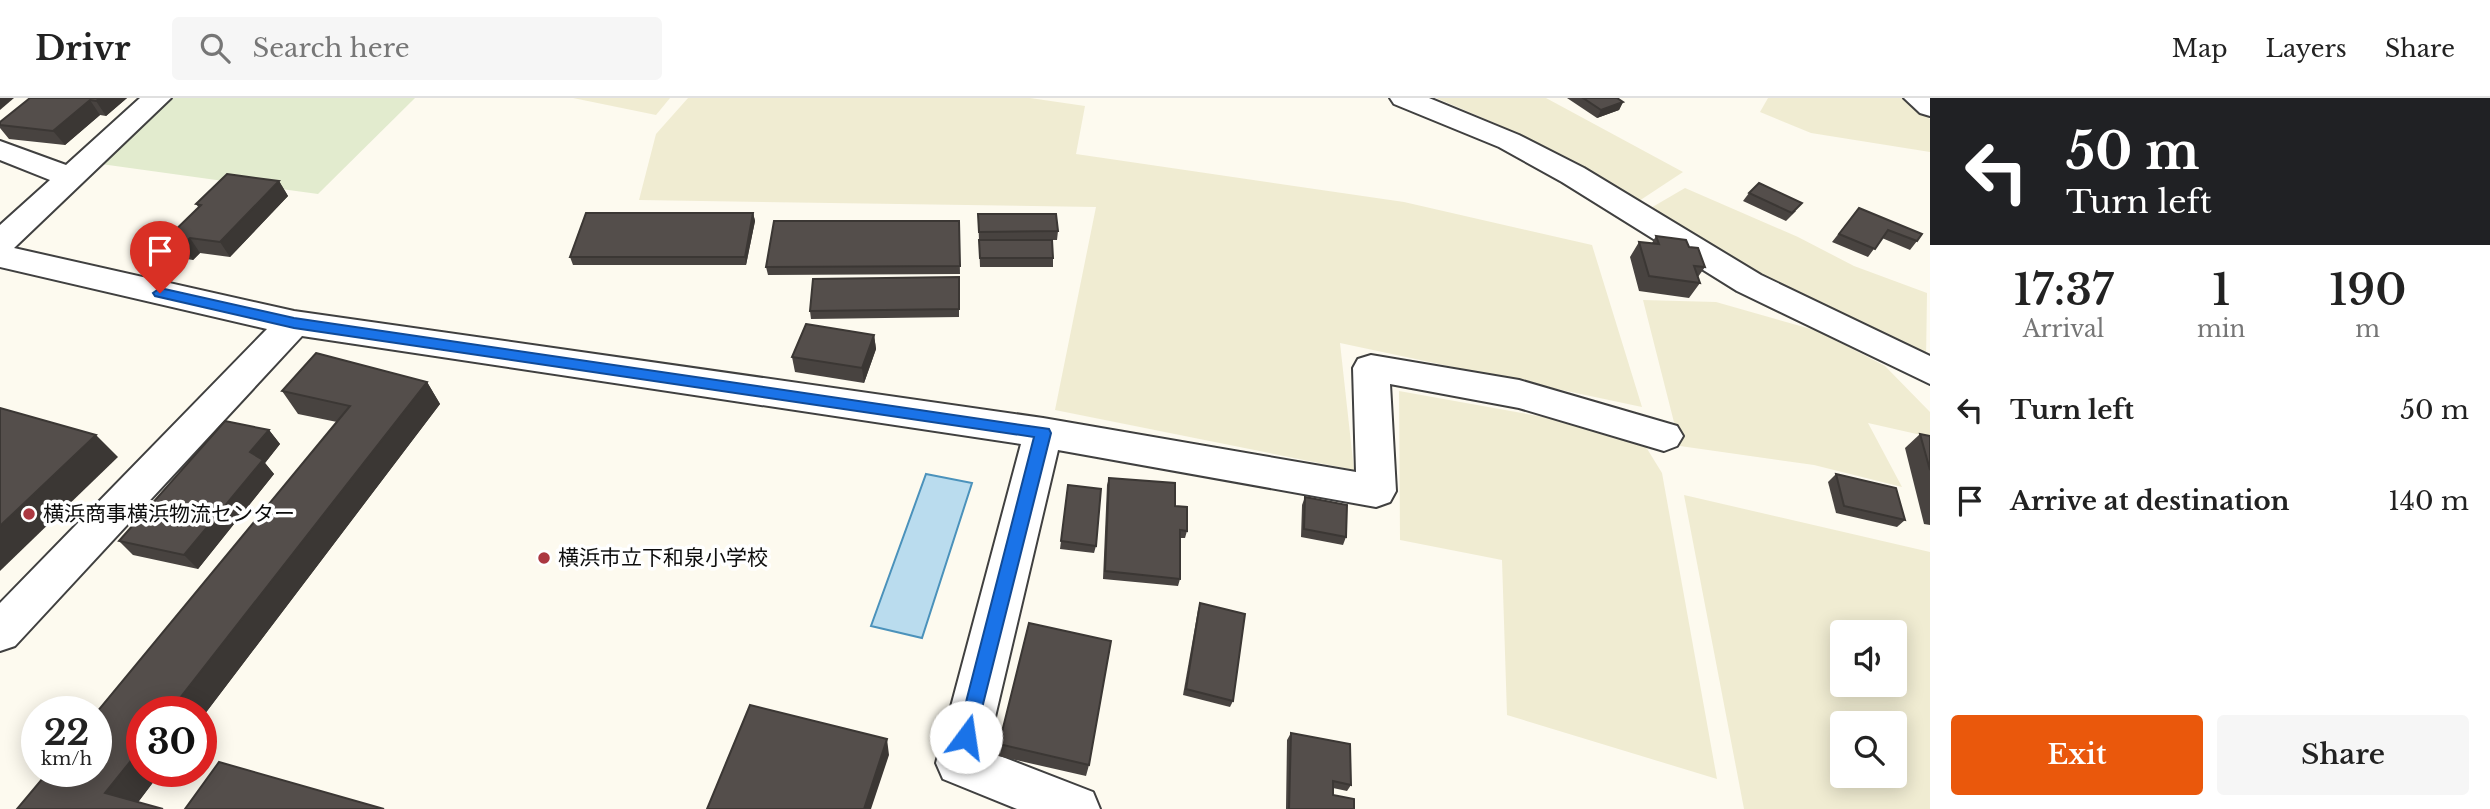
<!DOCTYPE html>
<html lang="en">
<head>
<meta charset="utf-8">
<style>
	body { margin:0; font-family:"Libre Baskerville","Noto Sans JP",serif; background:#f6f6f6; color:#222; height:100vh; display:flex; flex-direction:column; font-size:26px; white-space:nowrap }
	* { box-sizing:border-box; margin:0 }
	p { font-size:23px; color:#767676 }
	.icon { flex:none; width:38px; height:38px; fill:none; stroke:currentColor; stroke-width:2; stroke-linecap:round; stroke-linejoin:round }
	.map { position:relative; flex:1; overflow:hidden }
	.panel { display:flex; flex-direction:column; background:#fff; width:560px }
	.panel>* { flex:none }
	.hud { background:#202124; color:#fff; overflow:hidden }
	.fabs { position:absolute; left:1830px; top:522px; display:grid; gap:14px }
	.fabs a { display:grid; place-items:center; width:77px; height:77px; border-radius:7px; background:#fff; box-shadow:0 4px 18px #0003; font-size:35px }
	.speed { position:absolute; left:21px; top:598px; display:flex; gap:14px; font-size:35px; font-weight:700; text-align:center }
	.speed>* { display:grid; place-content:center; width:91px; height:91px; border-radius:50%; background:#fff; box-shadow:0 4px 18px #0003; line-height:1 }
	.speed small { font-size:18px; font-weight:400 }
	.speed .limit { border:10px solid #d22; background:#fff; color:#111 }
	.pin { position:absolute; display:grid; place-items:center; width:60px; height:60px; color:#fff; margin:-72px -30px; border-radius:50% 50% 50% 0; rotate:-45deg; box-shadow:0 0 7px #0007 }
	.pin .icon { rotate:45deg }
	.me { position:absolute; width:77px; margin:-38px; rotate:14deg; stroke-linejoin:round; filter:drop-shadow(0 0 5px #0008) }
	.turn { display:flex; align-items:center; gap:24px; height:147px; padding:0 21px; font-size:32px }
	.turn .icon { width:91px; height:91px; stroke-width:2.5 }
	.turn b { display:block; font-size:49px; line-height:60px }
	.eta { display:flex; justify-content:space-evenly; align-items:center; height:119px; text-align:center }
	.eta b { font-size:42px; font-weight:600; line-height:49px }
	.cta { display:flex; gap:14px; margin-top:auto; padding:14px 21px }
	.cta a { flex:1; height:80px; border-radius:7px; background:#ea580c; color:#fff; font-size:28px; font-weight:600; line-height:80px; text-align:center }
	.cta a+a { background:#f6f6f6; color:#222 }
	ul { padding:0; list-style:none }
	li { display:flex; align-items:center; gap:21px; height:91px; padding:0 21px }
	li div { flex:1 }
	li b { display:block; font-size:26px }
	li em { font-style:normal }
	header { display:flex; align-items:center; gap:42px; box-sizing:border-box; height:98px; padding:0 35px; background:#fff; border-bottom:2px solid #e0e0e0 }
	header strong { font-size:33px }
	nav { display:flex; gap:38px; margin-inline-start:auto; font-size:24px }
	.search { width:490px; height:63px; background:#f6f6f6; display:flex; align-items:center; gap:18px; box-sizing:border-box; padding:0 24px; border-radius:7px; color:#767676; font-size:26px }
	main { display:flex; flex:1; min-height:0 }
	.map>svg:first-child { display:block }
	.farmland { fill:#f0ecd2; fill-rule:evenodd }
	.pitch { fill:#e2ebce }
	.water { fill:#badcee; stroke:#4b92bb; stroke-width:2 }
	.lines { fill:none; stroke-linecap:round; stroke-linejoin:round }
	.street-casing { stroke:#404040; stroke-width:4 }
	.street { fill:#fff; fill-rule:evenodd }
	.wall { fill:#484340 }
	.shaded-wall { fill:#3b3734 }
	.building { fill:#544e4b; stroke:#3b3734; stroke-width:2 }
	.route { fill:#1a73e8; stroke:#114b97; stroke-width:2 }
	.poi-dot { fill:#ab3841; stroke:#fff; stroke-width:2.5 }
	.labels { text-anchor:middle; stroke-width:7; stroke-linejoin:round; paint-order:stroke }
	.poi-label { font-size:21px; fill:#0d0d0d; stroke:#fff; text-anchor:start }
</style>
</head>
<body>
<header>
<strong>Drivr</strong>
<div class="search"><svg class="icon" aria-label="search" viewBox="0 0 24 24"><circle cx="10" cy="10" r="6"/><path d="M15 15l6 6"/></svg>Search here</div>
<nav><a>Map</a><a>Layers</a><a>Share</a></nav>
</header>
<main>
<div class="map">
<svg width="1930" height="711" viewBox="0 0 1930 711">
	<rect width="100%" height="100%" fill="#fdfaef"/>
	<g class="farmland">
		<path d="M573,0H670L656,17Z"/>
		<path d="M688,0H1030L1085,8L1076,56L1404,104L1592,147L1642,309L1340,245L1354,372L1055,312L1096,109L639,102L656,36Z"/>
		<path d="M1436,0H1546L1683,74L1639,103L1497,26Z"/>
		<path d="M1768,0H1904L1930,21V54L1811,35L1760,14Z"/>
		<path d="M1685,90L1798,139L1854,168L1927,195L1926,264L1773,190L1649,111Z"/>
		<path d="M1643,202L1716,204L1818,233L1885,268L1930,314V339L1868,325L1902,389L1814,367L1680,348Z"/>
		<path d="M1399,293L1638,336L1662,375L1717,681L1507,617L1502,462L1400,442Z"/>
		<path d="M1684,397L1930,454V711H1744ZM1843,534H1895V586H1843ZM1843,625H1895V677H1843Z"/>
	</g>
	<path class="pitch" d="M173,0H415L318,96L101,66Z"/>
	<path class="water" d="M926,376L972,385L922,540L871,528Z"/>
	<g class="lines">
		<g class="street-casing">
			<g id="street">
				<path d="M140,0H171L14,150L294,213L1043,320L1356,374L1353,270L1358,261L1371,257L1519,282L1677,328L1683,338L1677,348L1664,353L1519,310L1390,286L1396,393L1390,404L1376,409L1058,352L987,653L1093,694L1100,711H1017L943,681L936,665L1021,346L302,238L15,548L0,553V505L267,231L0,169V127L50,82L0,62V43L66,67Z"/>
				<path d="M1390,0H1429L1519,37L1584,70L1761,177L1930,258V286L1737,193L1562,84L1499,49L1394,6Z"/>
				<path d="M1904,0H1930V18L1920,15Z"/>
			</g>
		</g>
		<use href="#street" class="street"/>
	</g>
	<g class="wall">
		<path d="M30,0H127L106,18L100,17L65,47L9,41L0,30V24Z"/>
		<path d="M1567,0H1617L1623,4L1619,12L1597,20Z"/>
		<path d="M279,83L288,98L230,159L200,155L193,162L174,159L163,144L199,110L196,106Z"/>
		<path d="M1749,95L1796,113L1786,123L1743,103Z"/>
		<path d="M1859,110L1917,143L1910,152L1882,140L1868,159L1832,144Z"/>
		<path d="M753,115L755,123L746,167H573L570,159Z"/>
		<path d="M978,116L1058,133L1057,142H1042L1053,160V169H980Z"/>
		<path d="M959,123L960,176L768,177L766,169Z"/>
		<path d="M1656,138L1689,149L1705,169L1698,179L1700,185L1689,200L1639,193L1630,159L1639,144L1652,145Z"/>
		<path d="M959,179V219L811,221L810,213Z"/>
		<path d="M874,237L876,251L864,285L795,274L792,259Z"/>
		<path d="M427,284L440,306L138,704L17,711L337,324L298,316L282,293Z"/>
		<path d="M269,332L280,346L265,365L274,376L198,471L133,457L119,443Z"/>
		<path d="M1920,336L1930,338V427L1924,426L1905,350Z"/>
		<path d="M1836,376L1905,422L1897,429L1836,415L1828,384Z"/>
		<path d="M1109,380L1175,408L1187,433L1185,440H1180V481L1178,488L1103,481L1107,387Z"/>
		<path d="M1068,387L1096,448L1094,455L1060,451Z"/>
		<path d="M1305,399L1346,439L1343,447L1301,439L1302,407Z"/>
		<path d="M1200,505L1233,603L1230,609L1183,597L1198,512Z"/>
		<path d="M1291,635L1351,687L1347,693L1333,690V697L1354,711H1286L1287,642Z"/>
		<path d="M999,646L1089,667L1086,678L998,658Z"/>
	</g>
	<g class="shaded-wall">
		<path d="M0,0H14L0,12Z"/>
		<path d="M100,0H127L106,18L96,3Z"/>
		<path d="M90,2L100,17L65,47L53,33Z"/>
		<path d="M1623,4L1619,12L1597,20L1601,12Z"/>
		<path d="M279,83L288,98L230,159L220,144Z"/>
		<path d="M753,115L755,123L746,167L745,159Z"/>
		<path d="M190,140L200,155L193,162L182,147Z"/>
		<path d="M874,237L876,251L864,285L862,270Z"/>
		<path d="M427,284L440,306L201,621V614H169Z"/>
		<path d="M269,332L280,346L265,365L274,376L198,471L184,457L250,354Z"/>
		<path d="M96,337L118,359L0,473V428Z"/>
		<path d="M887,641L889,657L871,711H864Z"/>
		<path d="M142,649V674H161L133,711L105,695Z"/>
	</g>
	<g class="building">
		<path d="M30,0H100L96,3L90,2L53,33L0,27V24Z"/>
		<path d="M1583,0H1617L1623,4L1601,12Z"/>
		<path d="M227,76L279,83L220,144L190,140L182,147L163,144L201,107L196,106Z"/>
		<path d="M1759,85L1802,105L1792,115L1749,95Z"/>
		<path d="M1859,110L1922,136L1917,143L1888,132L1875,151L1839,136Z"/>
		<path d="M586,115H753L745,159H570Z"/>
		<path d="M978,116H1056L1058,133L979,134Z"/>
		<path d="M774,123H959L960,168L766,169Z"/>
		<path d="M1656,138L1686,142L1689,149L1698,150L1705,169L1694,168L1700,185L1649,178L1639,144L1659,146Z"/>
		<path d="M979,142H1052L1053,160H980Z"/>
		<path d="M959,179V211L810,213L813,181Z"/>
		<path d="M806,226L874,237L862,270L792,259Z"/>
		<path d="M316,255L427,284L169,614H142V649L105,695L163,711H17L48,674H96V615L350,308L282,293Z"/>
		<path d="M0,310L96,337L0,428Z"/>
		<path d="M225,323L269,332L250,354L263,362L184,457L119,443Z"/>
		<path d="M1920,336L1930,338V372Z"/>
		<path d="M1836,376L1896,390L1905,422L1844,408Z"/>
		<path d="M1109,380L1175,385V408L1187,409V433L1180,432V481L1105,473Z"/>
		<path d="M1068,387L1101,391L1096,448L1061,443Z"/>
		<path d="M1305,399L1347,407L1346,439L1304,431Z"/>
		<path d="M1200,505L1245,516L1233,603L1186,591Z"/>
		<path d="M1029,525L1111,543L1089,667L999,646Z"/>
		<path d="M750,607L887,641L864,711H707Z"/>
		<path d="M1291,635L1350,646L1351,687L1333,683V697L1354,701V711H1289Z"/>
		<path d="M219,664L384,711H185Z"/>
	</g>
	<path class="route" d="M160,190L294,220L1049,331L1051,335L973,646L966,649L959,646L957,639L1034,339L294,230L155,198L153,195Z"/>
	<g class="poi-dot">
		<circle cx="29" cy="416" r="7"/>
		<circle cx="544" cy="460" r="7"/>
	</g>
	<g class="labels">
		<g class="poi-label">
			<text x="43" y="423">横浜商事横浜物流センター</text>
			<text x="558" y="467">横浜市立下和泉小学校</text>
		</g>
	</g>
</svg>
<div class="fabs">
<a><svg class="icon" aria-label="sound" viewBox="0 0 24 24"><path d="M4 9h4l5-4v14l-5-4H4zM17 9q2 3 0 6"/></svg></a>
<a><svg class="icon" aria-label="search" viewBox="0 0 24 24"><circle cx="10" cy="10" r="6"/><path d="M15 15l6 6"/></svg></a>
</div>
<div class="speed"><div>22<small>km/h</small></div><div class="limit">30</div></div>
<div class="pin" style="left:160px;top:195px;background:#d93025"><svg class="icon" aria-label="arrive" viewBox="0 0 24 24"><path d="M6 21V4h12l-3 4 3 4H6"/></svg></div>
<svg class="me" style="left:966px;top:639px" viewBox="-20 -20 40 40"><circle r="19" fill="#fff"/><path d="M0-13L10 11 0 6-10 11z" fill="#1a73e8"/></svg>
</div>
<section class="panel">
<div class="hud">
<div class="turn"><svg class="icon" aria-label="left" viewBox="0 0 24 24"><path d="M17 20v-9H6M10 6l-5 5 5 5"/></svg><div><b>50 m</b>Turn left</div></div>
</div>
<div class="eta">
<div><b>17:37</b><p>Arrival</p></div>
<div><b>1</b><p>min</p></div>
<div><b>190</b><p>m</p></div>
</div>
<ul>
<li><svg class="icon" aria-label="left" viewBox="0 0 24 24"><path d="M17 20v-9H6M10 6l-5 5 5 5"/></svg><div><b>Turn left</b></div><em>50 m</em></li>
<li><svg class="icon" aria-label="arrive" viewBox="0 0 24 24"><path d="M6 21V4h12l-3 4 3 4H6"/></svg><div><b>Arrive at destination</b></div><em>140 m</em></li>
</ul>
<div class="cta"><a>Exit</a><a>Share</a></div>
</section>
</main>
</body>
</html>
